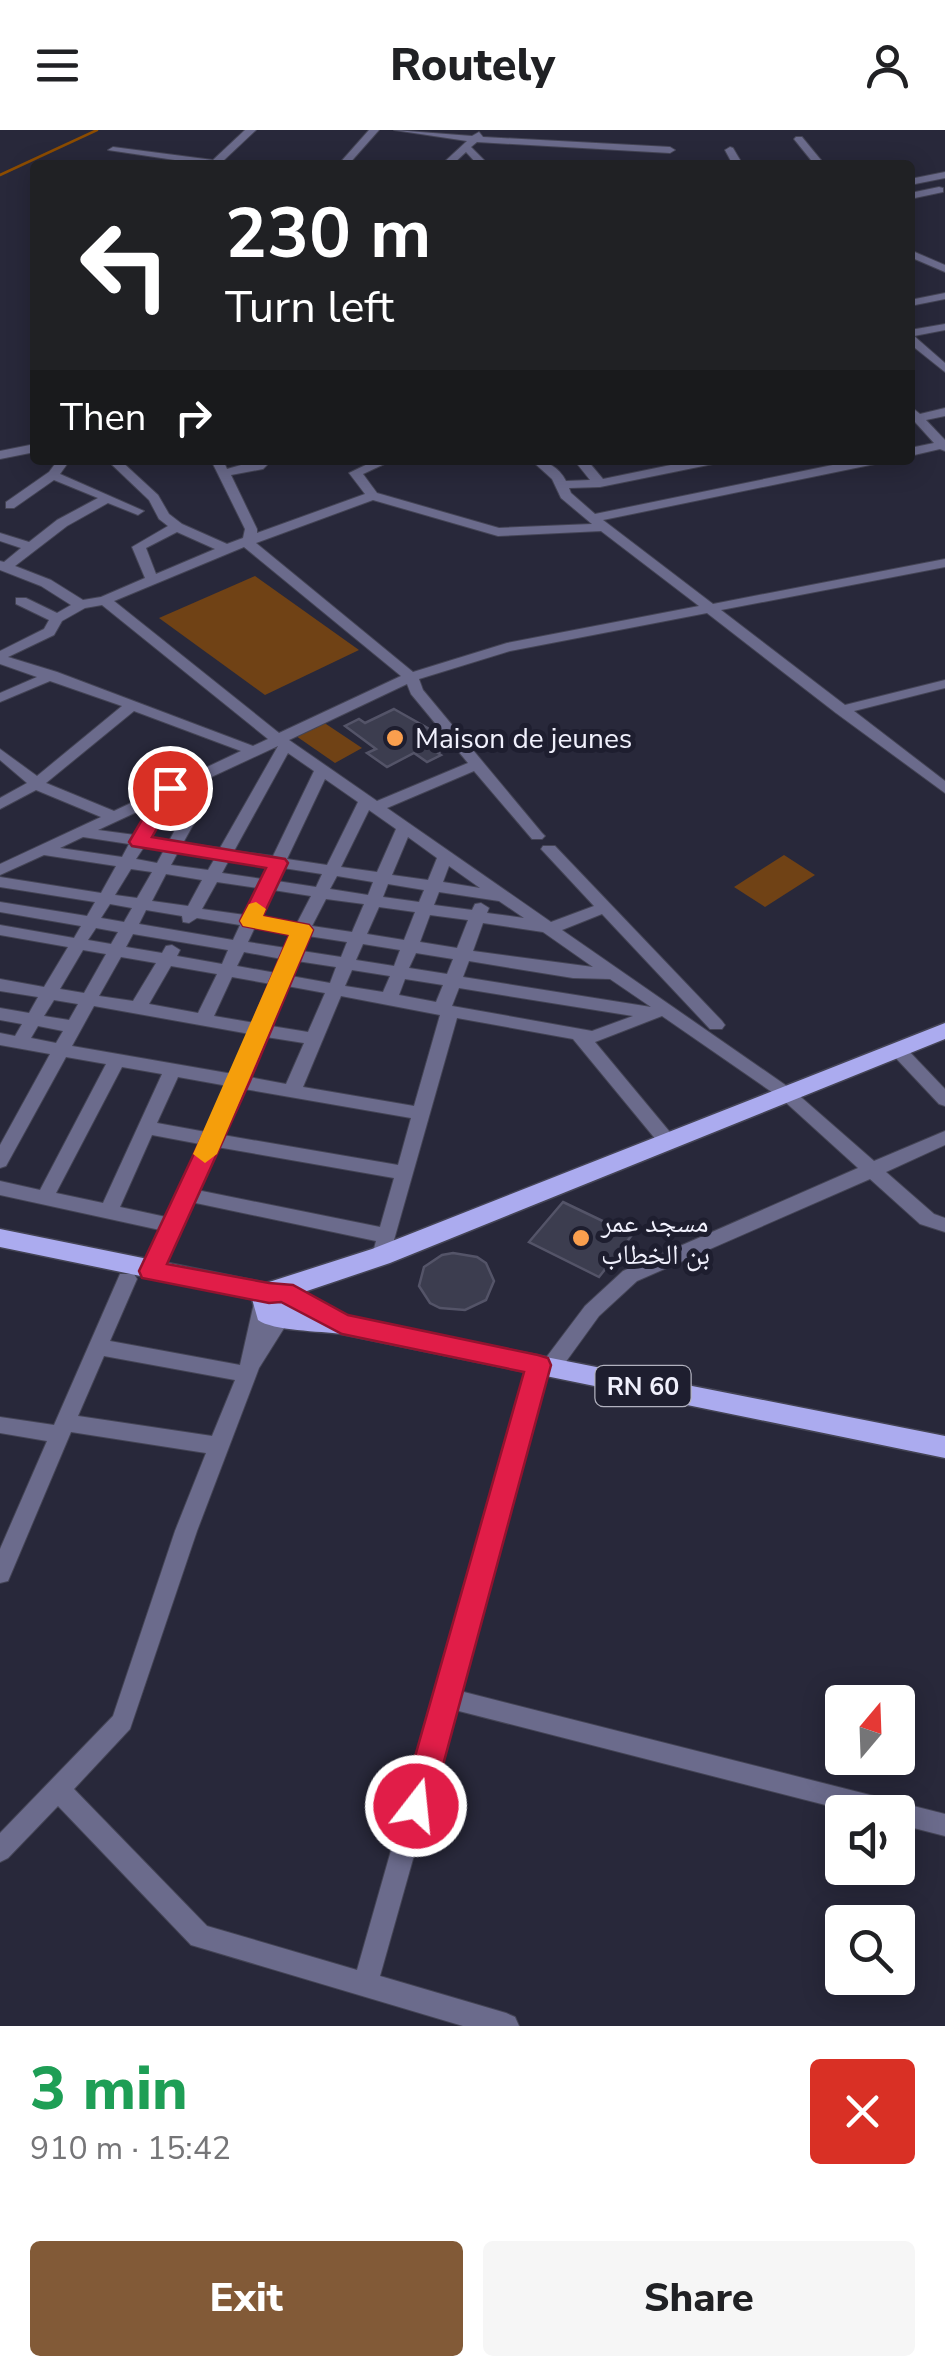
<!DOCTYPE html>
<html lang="en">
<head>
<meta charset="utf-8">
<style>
	body { margin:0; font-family:"Nunito Sans","Noto Naskh Arabic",sans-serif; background:#f6f6f6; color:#202124; height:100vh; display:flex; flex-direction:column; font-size:38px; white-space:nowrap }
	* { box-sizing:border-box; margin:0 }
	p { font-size:32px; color:#757577 }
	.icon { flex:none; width:55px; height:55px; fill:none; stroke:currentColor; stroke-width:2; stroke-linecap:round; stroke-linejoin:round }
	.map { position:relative; height:1896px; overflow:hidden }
	.details { display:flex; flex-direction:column; background:#fff; flex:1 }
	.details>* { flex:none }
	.hud { position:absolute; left:30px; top:30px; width:885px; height:305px; border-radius:10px; box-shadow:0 5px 25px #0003; background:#202124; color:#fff; overflow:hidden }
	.needle { width:65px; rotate:19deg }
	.buttons { position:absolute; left:825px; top:1555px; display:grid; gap:20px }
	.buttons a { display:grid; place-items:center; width:90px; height:90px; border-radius:10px; background:#fff; box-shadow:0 5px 25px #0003; font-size:50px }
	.pin { position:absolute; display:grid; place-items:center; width:85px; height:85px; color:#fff; margin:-42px; border:5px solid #fff; border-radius:50%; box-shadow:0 2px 10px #0007 }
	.me { position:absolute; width:110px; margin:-55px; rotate:16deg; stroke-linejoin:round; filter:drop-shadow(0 0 8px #0008) }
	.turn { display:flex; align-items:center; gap:35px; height:210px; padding:0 30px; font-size:45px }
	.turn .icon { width:130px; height:130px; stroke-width:2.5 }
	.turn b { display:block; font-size:70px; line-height:85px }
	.then { display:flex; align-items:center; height:95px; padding:0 30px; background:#0003; gap:20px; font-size:38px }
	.round { display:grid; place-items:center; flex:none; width:105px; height:105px; border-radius:10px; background:#f6f6f6 }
	.overview { display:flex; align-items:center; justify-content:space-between; height:170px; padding:0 30px }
	h1 { font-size:60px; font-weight:800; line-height:75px; color:#1e9e55 }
	.button { display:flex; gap:20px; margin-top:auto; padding:20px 30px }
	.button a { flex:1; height:115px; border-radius:10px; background:#825a37; color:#fff; font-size:40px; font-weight:800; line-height:115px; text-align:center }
	.button a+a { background:#f6f6f6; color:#202124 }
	header { display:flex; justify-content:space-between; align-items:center; height:130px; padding:0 30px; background:#fff; font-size:45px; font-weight:800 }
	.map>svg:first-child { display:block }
	.green { fill:#704215 }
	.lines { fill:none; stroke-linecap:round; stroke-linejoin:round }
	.stream { stroke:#8c4c00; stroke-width:2.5 }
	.building { fill:#3c3d4f; stroke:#545468; stroke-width:2.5 }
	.minor-casing { stroke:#445; stroke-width:2 }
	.major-casing { stroke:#445; stroke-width:3 }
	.minor { fill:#6b6b8c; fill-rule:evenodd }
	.major { fill:#ababef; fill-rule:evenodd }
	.route { fill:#e11d48; stroke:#92132f; stroke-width:2.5 }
	.slow { fill:#f59e0b }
	.poi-dot { fill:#fa9f4e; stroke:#1e1e2f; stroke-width:4 }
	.labels { text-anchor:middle; stroke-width:10; stroke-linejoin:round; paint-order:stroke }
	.shield { fill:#1e1e2f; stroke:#b1b1be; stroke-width:2.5 }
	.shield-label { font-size:25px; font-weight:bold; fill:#f0f0fc }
	.poi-label { font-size:28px; fill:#f0f0fc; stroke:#1e1e2f; text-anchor:start }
</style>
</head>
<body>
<header><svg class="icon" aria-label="menu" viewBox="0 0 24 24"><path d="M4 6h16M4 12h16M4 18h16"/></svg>Routely<svg class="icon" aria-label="person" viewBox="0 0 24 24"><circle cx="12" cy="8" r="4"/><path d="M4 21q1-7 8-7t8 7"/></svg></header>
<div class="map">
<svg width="945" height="1896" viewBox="0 0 945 1896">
	<rect width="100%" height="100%" fill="#28283a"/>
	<g class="green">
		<path d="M255,446L359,520L265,565L159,488Z"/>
		<path d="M323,592L362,618L335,633L296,606Z"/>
		<path d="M784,725L815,745L765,777L734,757Z"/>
	</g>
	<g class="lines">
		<path class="stream" d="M0,45L97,0"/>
	</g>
	<g class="building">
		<path d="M394,579L438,604L427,609L442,620L438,623L441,625L427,632L414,623L387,637L367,623L376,619L345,596L359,589L365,593Z"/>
		<path d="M563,1072L632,1105L599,1147L529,1112Z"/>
		<path d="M453,1123L477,1127L486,1133L494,1151L486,1170L465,1180L440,1178L430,1173L419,1156L424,1137L442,1125Z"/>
	</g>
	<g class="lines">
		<g class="minor-casing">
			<g id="minor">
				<path d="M245,0H256L223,31L236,35H208L108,20L113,17L213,30Z"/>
				<path d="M369,0H379L348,35H338Z"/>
				<path d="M394,0L472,6L479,2L483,7L670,17L675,20L670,23L477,12L471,17L489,35H478L466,22L452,35H441L467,11Z"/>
				<path d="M796,7H802L825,35H815L794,9Z"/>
				<path d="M730,17L733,18L743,35H733L725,20Z"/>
				<path d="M945,42V48L910,55V49Z"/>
				<path d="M939,57L943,58V62L910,69V63Z"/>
				<path d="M910,120L945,135V142L910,127Z"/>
				<path d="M945,163V169L910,176V170Z"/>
				<path d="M945,194V200L914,206L945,233V242L910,214V200Z"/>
				<path d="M910,276L920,284L945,278V286L926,290L945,310V321L940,319L910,326V318L934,313L915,292H910Z"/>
				<path d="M35,314V322L0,329V321Z"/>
				<path d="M58,330H70L60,344L144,381L138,385L108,373L67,396L15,436L51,450L83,470L101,467L145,448L132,417L168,396L159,389L149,370L107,330H120L158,365L169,384L182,394L227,414L243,408L245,399L211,330H223L227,339L259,330H272L263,339L231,345L257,399V403L365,364L349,343L376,330H393L363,344L377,363L499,398L592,394L561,368L552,349L531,330C546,330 559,337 566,351L590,350L574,330H587L603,349L695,330H719L713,334L600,357L569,358L571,363L595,384L857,330H881L875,334L603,390L713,474L945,429V437L721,480L845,575L945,550V558L854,581L945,651V663L836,583L707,483L510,521L419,549L423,560L542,703L545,706L542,709H532L474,641L387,678L551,792L594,776L541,719L543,716H555L722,891L725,895L722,899H710L602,784L562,800L794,961L874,1031L945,1001V1015L886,1042L934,1084L945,1088V1102L920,1094L870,1049L637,1151L599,1186L557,1244H545L460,1561L945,1684V1706L898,1694V1682H853L455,1580L380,1846L506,1883L515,1887L519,1896H463L191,1815L58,1676L8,1728L0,1732V1703L113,1586L175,1401L206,1323L71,1302L11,1444L8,1451L0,1453V1419L47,1311L0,1303V1287L54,1295L120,1144H134L137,1149L110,1211L240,1235L254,1173L261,1170L268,1173L271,1178L268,1191C274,1182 277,1178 288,1182L291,1187L259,1238L197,1401L130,1599L74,1659L207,1796L357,1840L531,1229L538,1227L545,1229L585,1176L623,1141L858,1038L782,969L662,886L595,912L674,1007L677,1012L674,1017H662L573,909L457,888L388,1131H374L372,1126L376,1111L191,1072L161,1141L158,1146H144L141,1141L160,1100L0,1065V1051L40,1060L106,934L66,927L6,1036L0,1038V1015L50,924L0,915V903L15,906L22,894L0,890V878L29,883L38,867L0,861V849L44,857L68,817L0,805V795L74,808L81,796L0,782V772L87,786L95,772L0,757V747L101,763L116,736L44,725L0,745V734L101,687L36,660L0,679V668L27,653L0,630V619L37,646L122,576L50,551L0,572V563L37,547L0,534V521L44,499L49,490L16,474V468H26L57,483L71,475L41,456L0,440V431L4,432L21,418L0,411V403L29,412L57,390L98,368L54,350L14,378H6V372L49,342ZM373,370L498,406L601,401L699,476L507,513L413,542L256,413ZM177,402L215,419L156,444L146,418ZM244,417L401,546L279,603L114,471ZM102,475L268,609L253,616L57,542L8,527L54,505L62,491L85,478ZM407,554L411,564L468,633L377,671L289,610ZM134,581L241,621L114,681L46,653ZM278,616L220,718L183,713L212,661L209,658L192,656ZM288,623L314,641L273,726L234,721ZM325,649L358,672L327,735L287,729ZM175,664L194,665L169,711L149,708ZM154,674L135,705L98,700ZM369,680L396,699L377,742L341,737ZM83,707L129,714L122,727L60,718ZM408,707L437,728L428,750L392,745ZM144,717L164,720L157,733L136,729ZM178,722L215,728L208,740L171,735ZM229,730L268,736L262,749L222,743ZM449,736L480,758L443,752ZM283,738L322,744L316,757L277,751ZM131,739L152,742L137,768L115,765ZM166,744L202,750L188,776L152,771ZM337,746L373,752L368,765L330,759ZM217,752L258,758L245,785L202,779ZM388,754L424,760L419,772L383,767ZM273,760L311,766L297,793L260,788ZM439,762L499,771L524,788L487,783L489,778L481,773L475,774L472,780L434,775ZM326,769L364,774L352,802L312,796ZM110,774L132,778L124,792L101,788ZM379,777L415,782L404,810L367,804ZM146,780L182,786L183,792L189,793L197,788L240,795L233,810L139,794ZM430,785L468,790L457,818L420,812ZM483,793L543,802L593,837L473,821ZM255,797L292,803L286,818L248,812ZM96,798L118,802L111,814L88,810ZM133,804L228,820L222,834L177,826L180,820L172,815L166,816L162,823L126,817ZM308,806L347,812L341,827L302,821ZM363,814L400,820L394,836L356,830ZM83,820L106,824L84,863L60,859ZM244,822L282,829L276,843L237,836ZM416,823L453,829L447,844L409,838ZM121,827L156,833L133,871L99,866ZM297,831L336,837L330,853L291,846ZM469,831L573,848L610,849L651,877L463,847ZM171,836L217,844L198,883L149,874ZM352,840L390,846L383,862L345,856ZM232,847L271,854L255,893L214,886ZM405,849L443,855L436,872L399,865ZM287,856L325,863L308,902L271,896ZM459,858L633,886L592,901L452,876ZM341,866L440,885L414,976L303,957ZM54,870L78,874L69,890L44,886ZM94,876L250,904L233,944L72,916ZM38,896L63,901L56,913L31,908ZM266,907L304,913L286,954L249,947ZM122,937L162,944L103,1073L56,1063ZM178,947L228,956L206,1002L157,993ZM244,959L411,988L398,1035L223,1005ZM152,1005L200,1014L166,1087L120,1077ZM217,1017L394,1048L380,1097L197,1060ZM104,1226L235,1250L212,1306L78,1286Z"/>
				<path d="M899,915L905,917L945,959V976L939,974L893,925L890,921Z"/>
			</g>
		</g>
		<g class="major-casing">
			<path id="major" d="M945,893V909L390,1133L301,1163L304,1179L945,1306V1328L342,1204C320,1201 273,1201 258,1190L252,1169L0,1117V1099L266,1153L372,1119Z"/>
		</g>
		<use href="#minor" class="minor"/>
		<use href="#major" class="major"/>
	</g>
	<path class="route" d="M170,653L180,658L152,707L285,729L288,733L263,786L309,795L313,800L250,951L167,1134L269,1153L293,1155L348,1185L538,1225L548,1228L551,1235L432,1676L427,1686L416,1690L405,1686L401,1676L524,1242L342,1204L281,1172L269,1173L142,1148L139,1141L228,951L289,805L243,796L240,791L266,738L132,716L129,712L163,654Z"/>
	<path class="slow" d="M256,772L266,779L263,786L309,795L313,800L217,1024L205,1033L193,1024L289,805L243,796L240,791L249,774Z"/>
	<g class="poi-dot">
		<circle cx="395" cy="608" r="10"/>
		<circle cx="581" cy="1108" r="10"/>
	</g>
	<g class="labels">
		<rect class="shield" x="595.5" y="1236" width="95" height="40" rx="8"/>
		<g class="shield-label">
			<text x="643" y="1265">RN 60</text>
		</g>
		<g class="poi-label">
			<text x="415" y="618">Maison de jeunes</text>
			<text x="601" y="1102">مسجد عمر<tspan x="601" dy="32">بن الخطاب</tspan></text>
		</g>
	</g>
</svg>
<div class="buttons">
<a><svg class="needle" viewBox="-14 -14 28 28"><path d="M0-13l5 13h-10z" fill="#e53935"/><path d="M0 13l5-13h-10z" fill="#757577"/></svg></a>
<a><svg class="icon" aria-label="sound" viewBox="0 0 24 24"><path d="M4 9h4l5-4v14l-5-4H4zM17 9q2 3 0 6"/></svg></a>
<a><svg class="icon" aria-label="search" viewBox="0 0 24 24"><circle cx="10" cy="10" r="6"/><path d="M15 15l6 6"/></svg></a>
</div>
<div class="pin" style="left:170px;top:658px;background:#d93025"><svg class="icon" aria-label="arrive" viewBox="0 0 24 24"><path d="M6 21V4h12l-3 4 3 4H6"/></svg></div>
<svg class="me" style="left:416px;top:1676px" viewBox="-20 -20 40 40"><circle r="17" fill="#e11d48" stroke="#fff" stroke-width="3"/><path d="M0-11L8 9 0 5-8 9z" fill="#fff"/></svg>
<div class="hud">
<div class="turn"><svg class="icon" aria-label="left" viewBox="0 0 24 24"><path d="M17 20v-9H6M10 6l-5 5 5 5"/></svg><div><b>230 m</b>Turn left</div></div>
<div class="then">Then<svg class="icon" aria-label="right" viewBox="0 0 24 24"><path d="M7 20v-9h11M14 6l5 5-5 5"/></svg></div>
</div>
</div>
<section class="details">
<div class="overview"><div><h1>3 min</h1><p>910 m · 15:42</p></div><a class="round" style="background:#d93025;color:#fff"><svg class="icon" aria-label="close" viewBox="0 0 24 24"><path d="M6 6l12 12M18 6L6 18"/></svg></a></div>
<div class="button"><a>Exit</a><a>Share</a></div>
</section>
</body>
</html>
